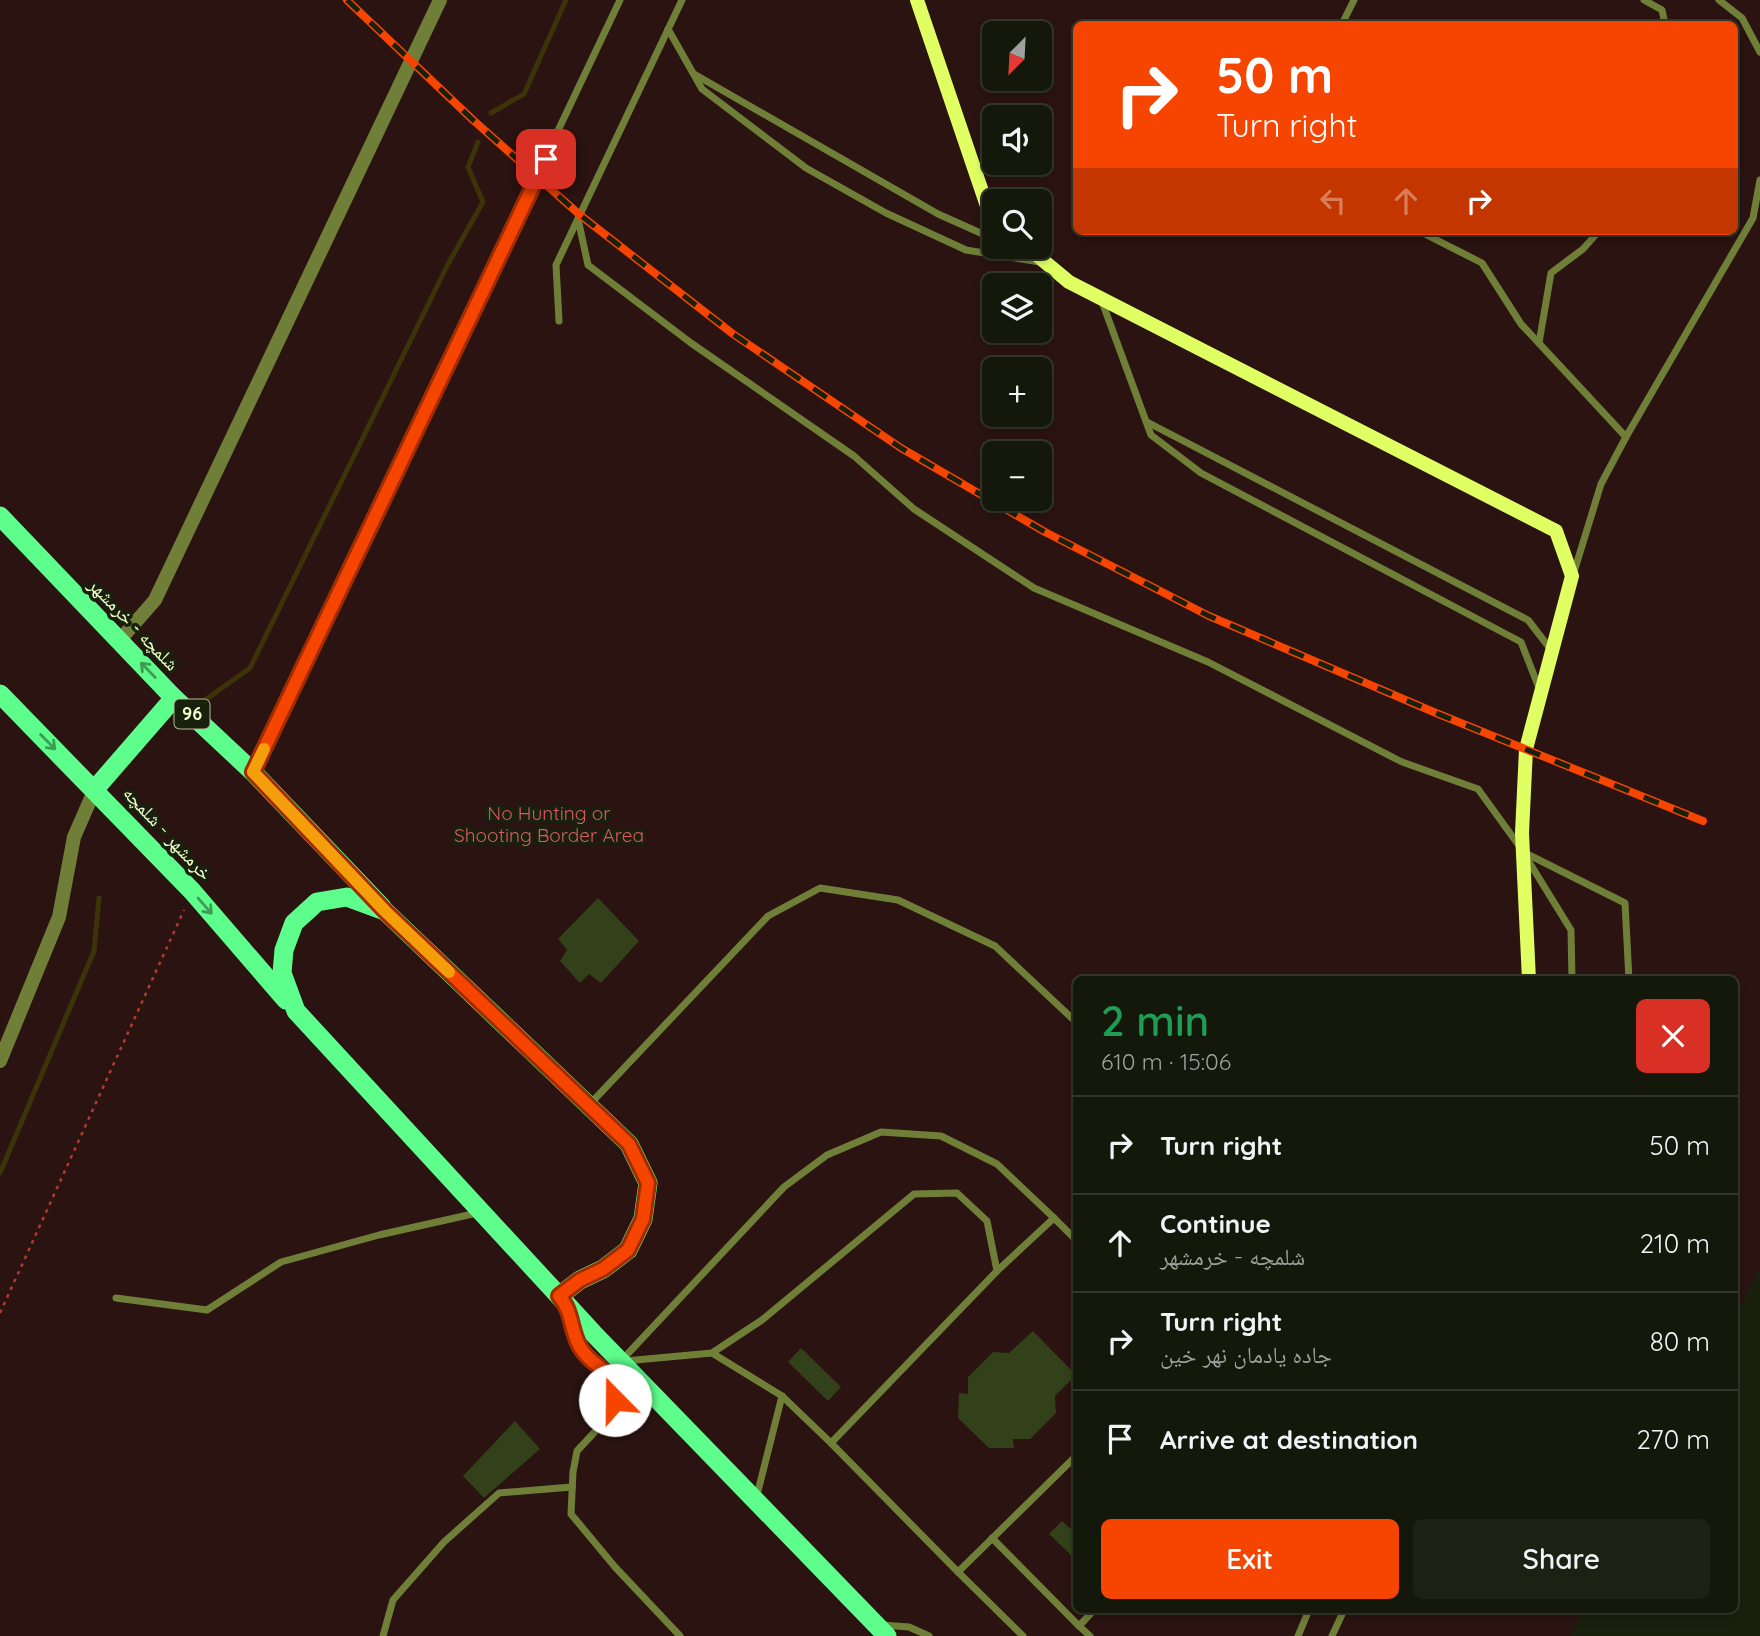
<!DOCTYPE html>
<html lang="en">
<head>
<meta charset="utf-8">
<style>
	body { margin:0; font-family:Quicksand,"Noto Naskh Arabic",sans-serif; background:#1c2113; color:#f1f3f6; height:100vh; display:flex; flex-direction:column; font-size:26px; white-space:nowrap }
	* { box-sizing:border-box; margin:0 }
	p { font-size:23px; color:#9da09c }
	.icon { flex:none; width:38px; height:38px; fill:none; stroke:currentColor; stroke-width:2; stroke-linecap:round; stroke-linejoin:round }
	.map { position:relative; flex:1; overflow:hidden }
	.sheet { position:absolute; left:1073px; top:976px; width:665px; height:637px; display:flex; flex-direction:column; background:#13180a; border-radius:10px; box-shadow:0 4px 10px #0003,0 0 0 2px #32372b }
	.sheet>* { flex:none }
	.banner { position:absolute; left:1073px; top:21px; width:665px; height:214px; border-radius:10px; box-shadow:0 4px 10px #0003,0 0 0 2px #32372b; background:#f64401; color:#fff; overflow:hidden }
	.needle { width:46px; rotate:204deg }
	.buttons { position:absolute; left:982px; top:21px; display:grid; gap:14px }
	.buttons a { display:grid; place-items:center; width:70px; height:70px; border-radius:10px; background:#13180a; box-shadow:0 4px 10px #0003,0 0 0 2px #32372b; font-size:35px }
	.pin { position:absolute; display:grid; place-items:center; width:60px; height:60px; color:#fff; margin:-30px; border-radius:14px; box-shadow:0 4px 10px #0006 }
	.me { position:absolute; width:77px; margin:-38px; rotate:338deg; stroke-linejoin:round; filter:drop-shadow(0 0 5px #0008) }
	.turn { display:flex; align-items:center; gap:24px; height:147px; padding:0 28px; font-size:32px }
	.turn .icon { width:91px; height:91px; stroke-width:2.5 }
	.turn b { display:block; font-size:49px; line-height:60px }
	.lanes { display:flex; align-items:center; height:66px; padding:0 28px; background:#0003; justify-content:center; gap:35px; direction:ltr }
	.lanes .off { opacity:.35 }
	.round { display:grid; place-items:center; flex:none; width:74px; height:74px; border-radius:10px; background:#1c2113 }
	.overview { display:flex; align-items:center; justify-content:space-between; height:119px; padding:0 28px }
	h1 { font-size:42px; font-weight:600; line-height:52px; color:#1e9e55 }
	.cta { display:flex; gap:14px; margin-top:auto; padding:14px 28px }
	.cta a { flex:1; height:80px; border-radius:10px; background:#f64401; color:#fff; font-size:28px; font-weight:600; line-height:80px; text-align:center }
	.cta a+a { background:#1c2113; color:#f1f3f6 }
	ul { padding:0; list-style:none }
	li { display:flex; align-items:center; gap:21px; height:98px; padding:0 28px; border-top:2px solid #32372b }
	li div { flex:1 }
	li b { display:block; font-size:26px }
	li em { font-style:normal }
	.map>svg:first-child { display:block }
	.green { fill:#2a1310; fill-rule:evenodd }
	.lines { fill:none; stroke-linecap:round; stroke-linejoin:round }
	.stream { stroke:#3c3309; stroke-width:5 }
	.building { fill:#324119 }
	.path { stroke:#b13c2e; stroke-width:2.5; stroke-dasharray:3.5 5; stroke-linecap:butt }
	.service { stroke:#707f38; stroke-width:7 }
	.minor { stroke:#707f38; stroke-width:14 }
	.secondary { stroke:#e0ff63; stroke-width:14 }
	.trunk { stroke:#5efe8c; stroke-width:19 }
	.rail-casing { stroke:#f64401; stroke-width:8 }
	.rail { stroke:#19200d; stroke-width:5; stroke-dasharray:16; stroke-linecap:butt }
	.oneway { stroke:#3f9a53 }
	.route-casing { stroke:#a02c01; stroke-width:18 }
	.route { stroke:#f64401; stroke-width:12 }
	.slow { stroke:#f59e0b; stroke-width:12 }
	.labels { text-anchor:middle; stroke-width:7; stroke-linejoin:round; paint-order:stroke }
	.shield { fill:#19200d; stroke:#b0bc93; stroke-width:2 }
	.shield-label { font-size:18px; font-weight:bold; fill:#f0ffcc }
	.street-label { font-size:19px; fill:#f0ffcc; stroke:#19200d }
	.park-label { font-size:19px; fill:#de5863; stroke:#19200d }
</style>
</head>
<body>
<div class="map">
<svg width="1760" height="1636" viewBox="0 0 1760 1636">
	<rect width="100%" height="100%" fill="#19200d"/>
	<path class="green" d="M0,0H1760V1269L1734,1318V980H1076V1610H1583L1570,1636H0ZM1076,24H1734V231H1076ZM994,33H1040V79H994ZM994,117H1040V163H994ZM994,201H1040V247H994ZM994,285H1040V331H994ZM994,369H1040V415H994ZM994,453H1040V499H994Z"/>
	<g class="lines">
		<g class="stream">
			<path d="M491,113L524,94L566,0"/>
			<path d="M205,700L250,668L448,264L483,202L468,167L478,142"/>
			<path d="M0,1173L94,951L99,898"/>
		</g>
	</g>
	<g class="building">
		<path d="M598,898L639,941L601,983L589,974L580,983L560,961L567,950L558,939Z"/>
		<path d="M1033,1331L1076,1375L1055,1396L1056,1413L1030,1439H1013L1014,1448H989L958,1418L959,1393L968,1394V1377L993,1352L1009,1353Z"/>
		<path d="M801,1348L841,1387L828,1401L788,1362Z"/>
		<path d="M515,1421L540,1449L484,1498L463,1476Z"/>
		<path d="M1062,1521L1076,1534V1560L1049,1534Z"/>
	</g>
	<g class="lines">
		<path class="path" d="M0,1313L184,910"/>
		<g class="service">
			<path d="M1644,0L1662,10L1665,24"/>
			<path d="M1719,0L1742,18L1760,52"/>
			<path d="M1342,24L1354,0"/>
			<path d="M668,29L702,89L806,168L886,213L966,250L1040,262"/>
			<path d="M694,74L938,214L994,239"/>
			<path d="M578,219L588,265L691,343L854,456L914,509L1034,588L1208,662L1402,762L1478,789L1520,847"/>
			<path d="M1419,231L1482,263L1521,324L1626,437L1601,484L1574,572"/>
			<path d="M1010,247L1030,256"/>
			<path d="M1101,299L1151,435L1201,473L1521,642L1539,688"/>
			<path d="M559,321L556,265L682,0"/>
			<path d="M1539,343L1551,273L1583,249L1599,231"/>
			<path d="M1147,422L1528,620L1552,651"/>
			<path d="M1626,437L1753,218L1760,180"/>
			<path d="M254,771L620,0"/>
			<path d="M1523,852L1625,903L1629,980"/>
			<path d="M1526,857L1571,930L1572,980"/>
			<path d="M590,1104L768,916L820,888L898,900L995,946L1076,1022"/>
			<path d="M997,1271L1054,1218L1076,1240"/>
			<path d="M116,1298L207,1310L281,1262L379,1235L477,1213"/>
			<path d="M572,1320L580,1347L613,1380L615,1400L603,1423L577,1451L573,1472L571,1514L615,1567L680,1636"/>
			<path d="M621,1361L784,1187L827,1155L881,1132L941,1136L997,1164L1054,1218"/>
			<path d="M625,1361L712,1353L762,1320L914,1194L957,1193L987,1221L997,1271L831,1443L782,1396L712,1353"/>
			<path d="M831,1443L958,1572L1076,1456"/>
			<path d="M756,1499L782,1396"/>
			<path d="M992,1538L1079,1626L1094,1610"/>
			<path d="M958,1572L1023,1636"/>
			<path d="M882,1625L909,1627L929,1636"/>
			<path d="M1079,1626L1090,1636"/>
			<path d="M383,1636L393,1600L444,1542L499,1493L572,1487"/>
			<path d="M1298,1636L1309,1610"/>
			<path d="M1332,1636L1344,1610"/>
		</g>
		<g class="minor">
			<path d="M119,641L155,600L440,0"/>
			<path d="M0,1061L59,917L74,837L95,789"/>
		</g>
		<g class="secondary">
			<path d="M917,0L990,215L994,219"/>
			<path d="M1027,247L1069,282L1556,531L1572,576L1526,749L1522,833L1529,980"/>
		</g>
		<g class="trunk">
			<path d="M0,516L174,698L253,772L382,907"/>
			<path d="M0,694L192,891L286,1000"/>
			<path d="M95,789L174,698"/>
			<path d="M559,1296L580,1280L603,1269L628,1250L643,1219L648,1183L629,1144L385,911L347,897L317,902L294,923L284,950L282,973L296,1011L559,1296L593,1333L887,1636"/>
		</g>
		<g class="rail-casing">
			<path id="rail" d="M347,0L473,120L580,215L733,334L901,448L1045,532L1209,616L1436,713L1703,821"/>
		</g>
		<use href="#rail" class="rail"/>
	</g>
	<defs><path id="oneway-shaft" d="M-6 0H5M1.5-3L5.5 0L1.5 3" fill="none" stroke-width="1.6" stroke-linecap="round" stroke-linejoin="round" transform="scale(1.75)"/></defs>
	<g class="oneway">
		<use href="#oneway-shaft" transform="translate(148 670) rotate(-134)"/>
		<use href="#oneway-shaft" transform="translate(48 742) rotate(45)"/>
		<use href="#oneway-shaft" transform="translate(205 906) rotate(49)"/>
	</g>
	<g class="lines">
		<g class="route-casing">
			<path id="route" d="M546,159L253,772L385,911L629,1144L648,1183L643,1219L628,1250L603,1269L580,1280L559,1296C573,1311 570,1330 580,1347C595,1372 612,1363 615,1400"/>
		</g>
		<use href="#route" class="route"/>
		<path class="slow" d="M264,749L253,772L385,911L449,972"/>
	</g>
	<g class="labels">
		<rect class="shield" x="174.5" y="699.5" width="35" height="29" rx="5"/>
		<g class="shield-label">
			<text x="192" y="720">96</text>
		</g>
		<g class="street-label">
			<text transform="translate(134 624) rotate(46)" y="7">شلمچه - خرمشهر</text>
			<text transform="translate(168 833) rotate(47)" y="7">خرمشهر - شلمچه</text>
		</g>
		<g class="park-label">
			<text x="549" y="820">No Hunting or<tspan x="549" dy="22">Shooting Border Area</tspan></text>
		</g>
	</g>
</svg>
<div class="buttons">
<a><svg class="needle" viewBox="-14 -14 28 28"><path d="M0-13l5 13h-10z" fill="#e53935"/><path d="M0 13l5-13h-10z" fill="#9da09c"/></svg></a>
<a><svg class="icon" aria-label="sound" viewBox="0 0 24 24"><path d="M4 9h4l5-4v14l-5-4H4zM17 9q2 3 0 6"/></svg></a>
<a><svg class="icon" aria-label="search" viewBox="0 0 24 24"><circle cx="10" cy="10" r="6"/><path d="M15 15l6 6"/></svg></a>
<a><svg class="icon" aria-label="layers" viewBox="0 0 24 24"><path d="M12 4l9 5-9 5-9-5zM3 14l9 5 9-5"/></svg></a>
<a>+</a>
<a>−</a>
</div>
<div class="pin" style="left:546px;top:159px;background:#d93025"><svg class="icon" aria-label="arrive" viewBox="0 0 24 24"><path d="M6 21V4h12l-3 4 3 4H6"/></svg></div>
<svg class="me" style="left:615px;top:1400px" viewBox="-20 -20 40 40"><circle r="19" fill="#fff"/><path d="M0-13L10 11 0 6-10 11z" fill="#f64401"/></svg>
<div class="banner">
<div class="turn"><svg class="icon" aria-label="right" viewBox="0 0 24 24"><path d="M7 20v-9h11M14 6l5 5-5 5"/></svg><div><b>50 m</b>Turn right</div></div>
<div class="lanes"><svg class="icon off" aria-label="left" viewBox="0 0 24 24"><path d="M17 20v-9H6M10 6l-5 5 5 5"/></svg><svg class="icon off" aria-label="ahead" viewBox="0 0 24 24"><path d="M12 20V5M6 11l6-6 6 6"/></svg><svg class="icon" aria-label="right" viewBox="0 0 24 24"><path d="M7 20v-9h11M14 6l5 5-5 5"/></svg></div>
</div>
<section class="sheet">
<div class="overview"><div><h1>2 min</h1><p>610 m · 15:06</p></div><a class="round" style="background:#d93025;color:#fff"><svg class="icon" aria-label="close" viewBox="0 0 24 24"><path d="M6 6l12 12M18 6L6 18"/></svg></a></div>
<ul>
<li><svg class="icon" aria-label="right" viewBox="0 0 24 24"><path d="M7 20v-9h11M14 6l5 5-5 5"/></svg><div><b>Turn right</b></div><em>50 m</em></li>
<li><svg class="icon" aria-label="ahead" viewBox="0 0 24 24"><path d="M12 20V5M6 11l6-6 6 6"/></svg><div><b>Continue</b><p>شلمچه - خرمشهر</p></div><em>210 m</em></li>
<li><svg class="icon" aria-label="right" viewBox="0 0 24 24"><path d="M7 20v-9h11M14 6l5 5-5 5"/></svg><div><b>Turn right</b><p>جاده یادمان نهر خین</p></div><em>80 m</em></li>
<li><svg class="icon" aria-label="arrive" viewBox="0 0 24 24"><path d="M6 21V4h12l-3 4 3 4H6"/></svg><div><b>Arrive at destination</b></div><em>270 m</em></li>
</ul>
<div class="cta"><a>Exit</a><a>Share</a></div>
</section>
</div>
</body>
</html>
